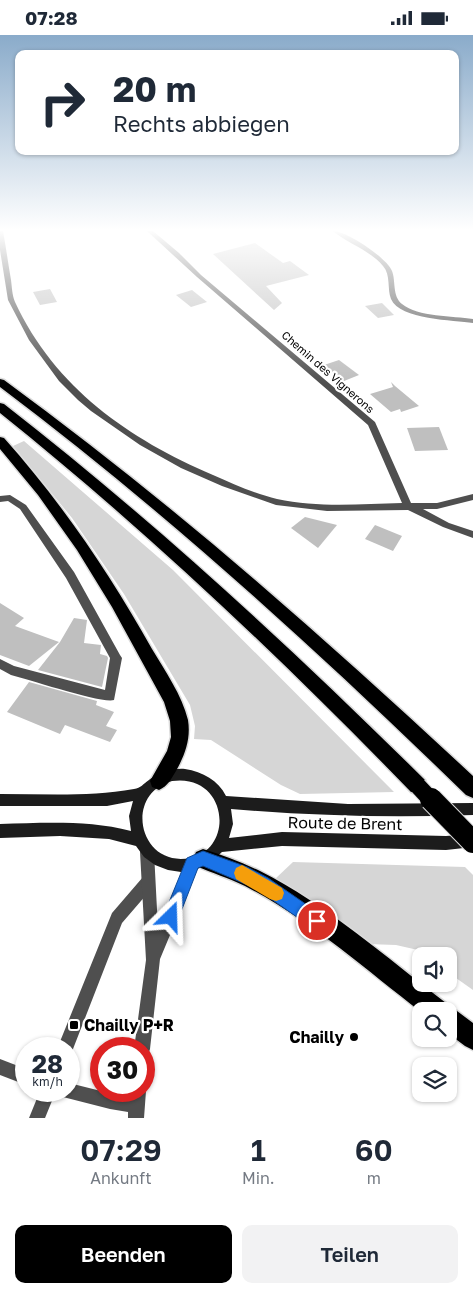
<!DOCTYPE html>
<html lang="de">
<head>
<meta charset="utf-8">
<style>
	body { margin:0; font-family:"Golos Text",sans-serif; background:#f2f2f3; color:#1f2937; height:100vh; display:flex; flex-direction:column; font-size:19px; white-space:nowrap }
	* { box-sizing:border-box; margin:0 }
	p { font-size:16px; color:#747a83 }
	.icon { flex:none; width:28px; height:28px; fill:none; stroke:currentColor; stroke-width:2; stroke-linecap:round; stroke-linejoin:round }
	.map { position:relative; height:1083px; overflow:hidden }
	.drawer { display:flex; flex-direction:column; background:#fff; flex:1 }
	.drawer>* { flex:none }
	.top-card { position:absolute; left:15px; top:15px; width:444px; height:105px; border-radius:10px; box-shadow:0 1px 4px #0004; background:#fff; color:#1f2937; overflow:hidden }
	.controls { position:absolute; left:412px; top:912px; display:grid; gap:10px }
	.controls a { display:grid; place-items:center; width:45px; height:45px; border-radius:10px; background:#fff; box-shadow:0 1px 4px #0004; font-size:25px }
	.speed { position:absolute; left:15px; top:1002px; display:flex; gap:10px; font-size:25px; font-weight:700; text-align:center }
	.speed>* { display:grid; place-content:center; width:65px; height:65px; border-radius:50%; background:#fff; box-shadow:0 1px 4px #0004; line-height:1 }
	.speed small { font-size:12px; font-weight:400 }
	.speed .limit { border:8px solid #d22; background:#fff; color:#111 }
	.pin { position:absolute; display:grid; place-items:center; width:42px; height:42px; color:#fff; margin:-21px; border:2px solid #fff; border-radius:50%; box-shadow:0 1px 5px #0007 }
	.me { position:absolute; width:55px; margin:-28px; rotate:22deg; stroke-linejoin:round; filter:drop-shadow(0 0 4px #0008) }
	.turn { display:flex; align-items:center; gap:18px; height:105px; padding:0 15px; font-size:22px }
	.turn .icon { width:65px; height:65px; stroke-width:2.5 }
	.turn b { display:block; font-size:35px; line-height:42px }
	.eta { display:flex; justify-content:space-evenly; align-items:center; height:85px; text-align:center }
	.eta b { font-size:30px; font-weight:600; line-height:35px }
	.button { display:flex; gap:10px; margin-top:auto; padding:10px 15px }
	.button a { flex:1; height:58px; border-radius:10px; background:#000; color:#fff; font-size:20px; font-weight:600; line-height:58px; text-align:center }
	.button a+a { background:#f2f2f3; color:#1f2937 }
	.status { display:flex; justify-content:space-between; align-items:center; height:35px; padding:0 25px; background:#fff; direction:ltr }
	.status svg { height:14px; fill:currentColor }
	.map>svg:first-child { display:block }
	.green { fill:#d6d6d6 }
	.building { fill:#bfbfbf }
	.lines { fill:none; stroke-linecap:round; stroke-linejoin:round }
	.motorway-casing { stroke:#dbdbdb; stroke-width:3 }
	.service { fill:#4f4f4f; fill-rule:evenodd }
	.minor { fill:#4f4f4f; fill-rule:evenodd }
	.secondary { fill:#1c1c1c; fill-rule:evenodd }
	.motorway { fill:#000; fill-rule:evenodd }
	.motorway-bridge-far1-casing { stroke:#dbdbdb; stroke-width:19; stroke-linecap:butt }
	.motorway-bridge-casing { stroke:#dbdbdb; stroke-width:24; stroke-linecap:butt }
	.motorway-bridge-far1 { stroke:#000; stroke-width:17 }
	.motorway-bridge { stroke:#000; stroke-width:22 }
	.route { fill:#1a73e8; stroke:#114b97 }
	.slow { fill:#f59e0b }
	.poi-dot { fill:#000; stroke:#fff; stroke-width:2 }
	.labels { text-anchor:middle; stroke-width:4.5; stroke-linejoin:round; paint-order:stroke }
	.far-street-label { font-size:11px; fill:#000; stroke:#fff }
	.near-street-label { font-size:16px; fill:#000; stroke:#fff }
	.near-poi-label { font-size:16px; font-weight:bold; fill:#000; stroke:#fff; text-anchor:start }
</style>
</head>
<body>
<div class="status"><b>07:28</b><svg viewBox="0 0 49 12"><path d="M0 12V9h3v3zM5 12V6h3v6zM10 12V3h3v9zM15 12V0h3v12zM26 1h20v11H26zM47 4h2v5h-2z"/></svg></div>
<div class="map">
<svg width="473" height="1083" viewBox="0 0 473 1083">
	<rect width="100%" height="100%" fill="#fff"/>
	<g class="green">
		<path d="M24,406L173,535L394,757L300,759L281,750L211,705L194,704L195,691L190,670L124,559L72,483L13,411Z"/>
		<path d="M293,827L465,832L473,840V955L449,938V921H426L418,915L396,910L367,909L275,844Z"/>
	</g>
	<g class="building">
		<path d="M255,208L283,228L290,226L309,240L266,251L282,268L274,275L213,219Z"/>
		<path d="M50,254L57,267L40,270L33,257Z"/>
		<path d="M192,255L207,267L191,272L176,260Z"/>
		<path d="M382,268L394,280L378,283L365,271Z"/>
		<path d="M339,325L359,340L344,346L324,330Z"/>
		<path d="M391,347L395,351L419,371L401,377L400,374L391,377L370,359L393,352Z"/>
		<path d="M439,392L448,415L415,416L407,393Z"/>
		<path d="M305,482L337,490L318,513L291,493Z"/>
		<path d="M375,490L402,501L393,516L365,504Z"/>
		<path d="M0,568L24,583L15,591L59,607L29,631L0,620Z"/>
		<path d="M74,583L87,585L84,608L101,610L100,619L107,621L108,623L102,652L38,635L60,607Z"/>
		<path d="M29,647L97,666L96,670L114,677L106,691L117,695L110,707L65,690L60,699L7,677Z"/>
	</g>
	<g class="lines">
		<g class="motorway-casing">
			<g id="motorway">
				<path d="M0,344L4,345C170,466 323,601 473,741V763L466,760C318,616 166,477 0,352Z"/>
				<path d="M0,368L4,369C153,485 291,612 425,745L427,751L425,757L418,760L411,757C281,623 146,495 0,378Z"/>
				<path d="M0,402L4,403C62,468 110,539 152,614C165,636 182,660 188,685C191,704 185,720 176,736C171,744 168,751 159,755L152,752L150,746L167,716L171,702L170,686L164,667L112,572L77,515L38,460L0,414Z"/>
				<path d="M203,814C222,820 241,827 260,836C327,870 386,922 446,968L448,973L457,976L473,988V1015L465,1011L449,999V976L421,977C365,934 309,884 245,851C229,843 212,838 196,831L193,824L196,817Z"/>
			</g>
		</g>
		<path class="service" d="M148,840L153,842L155,847L153,852L122,888L73,1014L69,1020V1014H57L112,878L143,842Z"/>
		<g class="minor">
			<path d="M0,196H3C6,212 8,228 11,245C12,252 12,260 15,267C55,353 129,404 213,440C233,449 256,459 277,464C318,473 361,469 402,468L368,390L197,242L147,196H153L179,218L201,240L375,387L411,468H437L473,459V465L437,474H423L449,488L473,496V503L443,492L408,475L327,476L276,470L222,451L181,433L140,410L91,376L78,365L59,346L29,305L8,265L0,215Z"/>
			<path d="M333,196C347,196 387,223 392,236C396,246 392,261 402,269C418,282 453,281 473,284V288C454,285 400,285 391,264C387,254 391,240 383,231C370,215 348,209 333,196Z"/>
			<path d="M10,460L26,470L74,537L120,620L122,623L114,665C102,669 28,644 11,640L0,634V624L14,631L105,655L110,623L66,543L20,474L8,466L0,467V461Z"/>
			<path d="M147,810L152,812L154,817L158,894L188,823L193,821L198,823L200,828L160,924L150,1014L148,1020L144,1021V1014H134L146,925L140,817L142,812Z"/>
			<path d="M0,1024L26,1034V1050L0,1040Z"/>
			<path d="M69,1048L101,1056L129,1061L130,1056H144V1050L146,1056L144,1083H128V1077L110,1074L63,1062L61,1056H69Z"/>
			<path d="M40,1056H56L45,1083H29Z"/>
		</g>
		<path class="secondary" d="M185,734C203,737 218,745 226,761L348,769L473,768V780C392,783 312,781 231,774L233,789L229,803L282,797L446,801L471,799L473,800V812L446,815L282,811L222,817L207,830L194,835L181,837L168,835L155,830L144,822L136,811L109,804L60,801L0,803V789C44,788 88,785 131,796L129,781L133,766L107,771H0V759C45,759 90,762 134,754C141,753 143,749 149,745C160,737 173,733 185,734ZM172,746C227,738 236,813 190,823C139,833 123,759 172,746Z"/>
		<use href="#motorway" class="motorway"/>
		<g class="motorway-bridge-far1-casing">
			<path id="motorway-bridge-far1" d="M418,751L432,766"/>
		</g>
		<g class="motorway-bridge-casing">
			<path id="motorway-bridge" d="M431,764L473,807"/>
		</g>
		<use href="#motorway-bridge-far1" class="motorway-bridge-far1"/>
		<use href="#motorway-bridge" class="motorway-bridge"/>
	</g>
	<linearGradient id="sky" x2="0" y2="1"><stop stop-color="#8aabca"/><stop offset="0.56" stop-color="#fff"/><stop offset="1" stop-color="#fff" stop-opacity="0"/></linearGradient>
	<rect width="473" height="348" fill="url(#sky)"/>
	<path class="route" d="M203,816L247,832L268,843L323,881L325,886L323,892L317,895L311,892L257,854L203,831L198,833L177,887L171,890L165,887L163,882L187,823Z"/>
	<path class="slow" d="M242,830L282,853L284,858L282,864L276,866L270,864L236,844L234,838L236,833Z"/>
	<g class="poi-dot">
		<rect x="69" y="985" width="10" height="10" rx="2.5"/>
		<circle cx="354" cy="1002" r="5"/>
	</g>
	<g class="labels">
		<g class="far-street-label">
			<text transform="translate(328 337) rotate(41)" y="4">Chemin des Vignerons</text>
		</g>
		<g class="near-street-label">
			<text transform="translate(345 788) rotate(1)" y="6">Route de Brent</text>
		</g>
		<g class="near-poi-label">
			<text x="84" y="996">Chailly P+R</text>
			<text x="344" y="1008" text-anchor="end">Chailly</text>
		</g>
	</g>
</svg>
<div class="controls">
<a><svg class="icon" aria-label="sound" viewBox="0 0 24 24"><path d="M4 9h4l5-4v14l-5-4H4zM17 9q2 3 0 6"/></svg></a>
<a><svg class="icon" aria-label="search" viewBox="0 0 24 24"><circle cx="10" cy="10" r="6"/><path d="M15 15l6 6"/></svg></a>
<a><svg class="icon" aria-label="layers" viewBox="0 0 24 24"><path d="M12 4l9 5-9 5-9-5zM3 14l9 5 9-5"/></svg></a>
</div>
<div class="speed"><div>28<small>km/h</small></div><div class="limit">30</div></div>
<div class="pin" style="left:317px;top:886px;background:#d93025"><svg class="icon" aria-label="arrive" viewBox="0 0 24 24"><path d="M6 21V4h12l-3 4 3 4H6"/></svg></div>
<svg class="me" style="left:171px;top:882px" viewBox="-20 -20 40 40"><path d="M0-17L14 15 0 8-14 15z" fill="#1a73e8" stroke="#fff" stroke-width="4"/></svg>
<div class="top-card">
<div class="turn"><svg class="icon" aria-label="right" viewBox="0 0 24 24"><path d="M7 20v-9h11M14 6l5 5-5 5"/></svg><div><b>20 m</b>Rechts abbiegen</div></div>
</div>
</div>
<section class="drawer">
<div class="eta">
<div><b>07:29</b><p>Ankunft</p></div>
<div><b>1</b><p>Min.</p></div>
<div><b>60</b><p>m</p></div>
</div>
<div class="button"><a>Beenden</a><a>Teilen</a></div>
</section>
</body>
</html>
